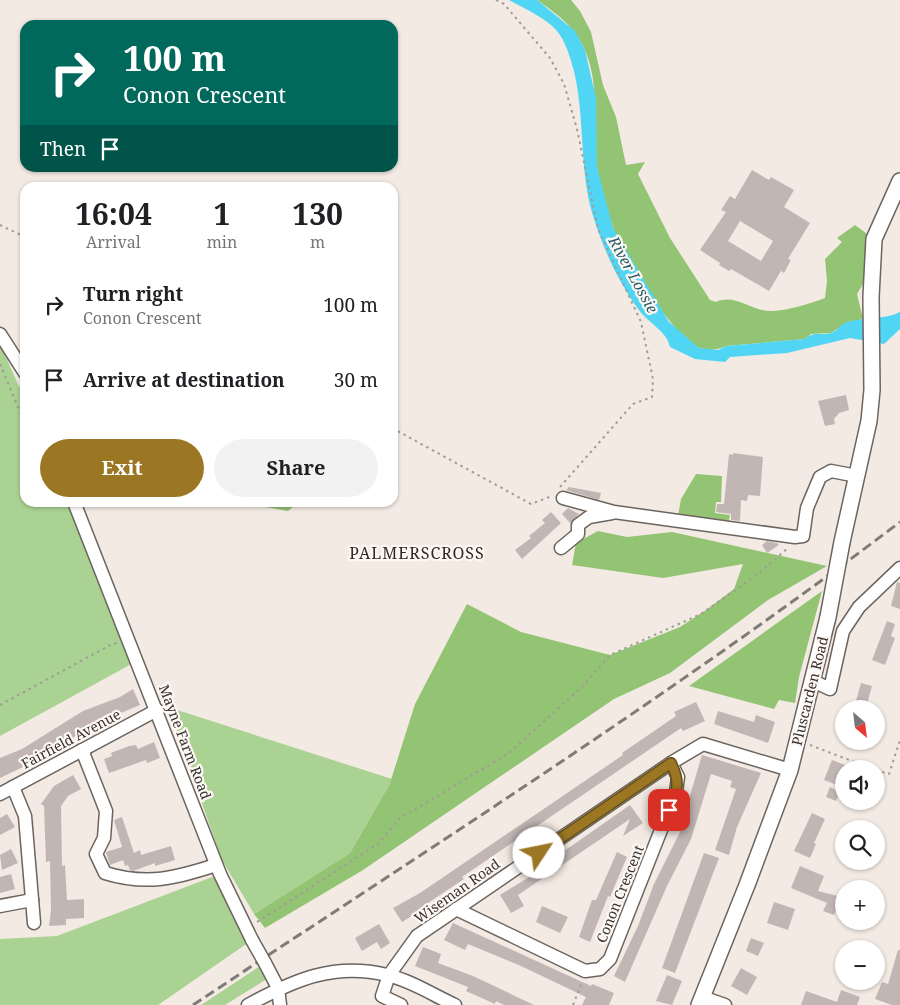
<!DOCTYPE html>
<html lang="en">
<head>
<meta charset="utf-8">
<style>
	body { margin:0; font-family:"Noto Serif",serif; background:#f2f2f2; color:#202124; height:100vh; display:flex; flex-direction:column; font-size:19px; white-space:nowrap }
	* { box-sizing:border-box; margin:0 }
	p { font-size:16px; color:#757577 }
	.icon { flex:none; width:28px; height:28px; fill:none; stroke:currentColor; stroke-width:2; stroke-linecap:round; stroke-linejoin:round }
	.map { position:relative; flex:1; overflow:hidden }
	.sheet { position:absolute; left:20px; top:182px; width:378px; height:325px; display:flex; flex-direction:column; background:#fff; border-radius:15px; box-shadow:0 1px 4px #0004 }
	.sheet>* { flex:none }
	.guide { position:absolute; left:20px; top:20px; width:378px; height:152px; border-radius:15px; box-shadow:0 1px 4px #0004; background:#00695c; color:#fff; overflow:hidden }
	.needle { width:32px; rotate:152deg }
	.buttons { position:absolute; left:835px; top:700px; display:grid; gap:10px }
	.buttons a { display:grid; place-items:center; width:50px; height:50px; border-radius:50%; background:#fff; box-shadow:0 1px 4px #0004; font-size:25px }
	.pin { position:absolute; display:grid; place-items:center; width:42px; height:42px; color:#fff; margin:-21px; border-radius:10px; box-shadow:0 2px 8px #0006 }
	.me { position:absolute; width:55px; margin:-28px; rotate:56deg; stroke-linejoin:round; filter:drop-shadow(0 0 4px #0008) }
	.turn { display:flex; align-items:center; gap:18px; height:105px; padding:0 20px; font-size:22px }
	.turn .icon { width:65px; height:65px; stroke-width:2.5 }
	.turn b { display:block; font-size:35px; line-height:42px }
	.then { display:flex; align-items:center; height:48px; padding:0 20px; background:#0003; gap:10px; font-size:19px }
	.eta { display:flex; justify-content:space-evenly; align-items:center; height:85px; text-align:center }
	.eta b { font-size:30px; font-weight:700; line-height:35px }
	.cta { display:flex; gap:10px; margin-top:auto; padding:10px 20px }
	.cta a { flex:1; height:58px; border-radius:30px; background:#9c7723; color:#fff; font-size:20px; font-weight:700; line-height:58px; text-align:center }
	.cta a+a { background:#f2f2f2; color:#202124 }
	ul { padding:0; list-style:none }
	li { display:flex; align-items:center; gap:15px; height:75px; padding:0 20px }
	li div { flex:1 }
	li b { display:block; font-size:19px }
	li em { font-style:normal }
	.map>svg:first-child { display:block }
	.green { fill:#aad292 }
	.forest { fill:#93c473 }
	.water { fill:#50d6f4 }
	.building { fill:#c2b6b5; fill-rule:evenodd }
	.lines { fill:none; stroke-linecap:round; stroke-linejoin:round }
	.minor-casing { stroke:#6c645e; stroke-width:15 }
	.major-casing { stroke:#6c645e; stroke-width:18 }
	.path { stroke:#a29b96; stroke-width:2; stroke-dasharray:2.5 4; stroke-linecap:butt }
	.minor { stroke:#fff; stroke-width:12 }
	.major { stroke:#fff; stroke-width:15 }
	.rail { stroke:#807b76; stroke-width:3; stroke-dasharray:10 5; stroke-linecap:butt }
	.minor-bridge-casing { stroke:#6c645e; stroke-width:15; stroke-linecap:butt }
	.major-bridge-casing { stroke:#6c645e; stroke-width:18; stroke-linecap:butt }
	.minor-bridge { stroke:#fff; stroke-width:12 }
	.major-bridge { stroke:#fff; stroke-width:15 }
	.route-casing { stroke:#654d17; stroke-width:12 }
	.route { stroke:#9c7723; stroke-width:9 }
	.labels { text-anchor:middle; stroke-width:4.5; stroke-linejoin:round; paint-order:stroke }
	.street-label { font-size:14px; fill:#35322f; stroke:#fef8f4 }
	.water-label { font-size:15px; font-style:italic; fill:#225966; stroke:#fef8f4 }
	.quarter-label { font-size:16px; letter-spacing:1px; fill:#2f2924; stroke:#fef8f4 }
</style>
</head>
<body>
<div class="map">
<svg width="900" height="1005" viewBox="0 0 900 1005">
	<rect width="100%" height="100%" fill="#f3eae3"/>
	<g class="green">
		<path d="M0,344L25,400V502L71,503L137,661L0,736Z"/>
		<path d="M171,708L392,779L350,853L254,914L222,860L169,710Z"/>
		<path d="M220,874L252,940L158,1005H0V939L57,936Z"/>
		<path d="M263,964L270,977L225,1005H201Z"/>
	</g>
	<g class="forest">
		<path d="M537,0H571L580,11L591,32L603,85L616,117L626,165L645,162L638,174L670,238L710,300L716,302C735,293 752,312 772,311C790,310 808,304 825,298L827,281L825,259L842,242L837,238L855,225L874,239L872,269L857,294L863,319L846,323L831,333L811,334L805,339L726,346C718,350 709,351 700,348C674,340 622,253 613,227C606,209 601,187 597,168C591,129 602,88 584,48C574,26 557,14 537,0Z"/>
		<path d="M696,474L722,476L721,502H716L715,513L730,515L728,524L678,516L681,499Z"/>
		<path d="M242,503L298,502V503L288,511Z"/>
		<path d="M598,531L627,537L672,532L827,566L768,600L670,673L614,699L363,870L265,928L254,914L350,853L390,783L415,704L467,604L521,632L610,655L680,627L706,610L734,589L743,564L663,578L572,565L576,543Z"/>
		<path d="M822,591L799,677L795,703L779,700L774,709L689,686Z"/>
	</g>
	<path class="water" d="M509,0H537L575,31L585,50L596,98L597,167L613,228L669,322L699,348L718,350L726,346L805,339C814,331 821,336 831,333C837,331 841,324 847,322C864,317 885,320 900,312V329L884,344L850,338L787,353L730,357L725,362L695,359L670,347C667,331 648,323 639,310C619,284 604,250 594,219C575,161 590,96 563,40C553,20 528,11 509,0Z"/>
	<g class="building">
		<path d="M752,170L769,180L771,177L794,190L784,207L810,223L788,259L791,260L784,273L781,271L769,291L731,269L729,271L719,265L720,263L700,250L726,212L721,210L730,196L735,199ZM740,221L773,241L761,261L728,241Z"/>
		<path d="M846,395L849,410L839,413L834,419L835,424L825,426L818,401Z"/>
		<path d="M733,453L763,457L760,496L748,495L747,501L741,500L740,521L731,520V514L716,512L717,504H724L729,454L733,455Z"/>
		<path d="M569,487L601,493L599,500L566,490Z"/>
		<path d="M568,508L579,514L570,523L562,514Z"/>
		<path d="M551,512L561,523L522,559L515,550L531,538L529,536L545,523L542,520Z"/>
		<path d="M767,541L777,543L779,545L767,553L762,545Z"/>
		<path d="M897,582L900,583V609L891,606Z"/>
		<path d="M887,621L895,624L891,636L895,638L885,665L872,660Z"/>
		<path d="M861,683L872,686L867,704L856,701Z"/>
		<path d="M133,689L140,705L116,715L118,721L112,725L109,718L96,724L23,767L0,778V758L22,749L83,711L120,697Z"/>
		<path d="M696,702L705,721L683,731L681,728L462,877L464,879L419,909L420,911L402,922L393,908L420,893L623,755L622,753L676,716L674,712Z"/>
		<path d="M718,711L754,722L756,715L775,722L768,743L714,724Z"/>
		<path d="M154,742L160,758L147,763L146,760L109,773L104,759L112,756L111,753L129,746L136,745L138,749Z"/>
		<path d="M702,755L761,773L737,827L729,855L715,850L736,789L730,787L732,781L711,774L691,839L667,886L625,982L614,976L638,926L654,884L683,826H681Z"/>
		<path d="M832,760L845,765L837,785L824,780Z"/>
		<path d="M73,775L81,789L68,796L61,806L62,866L65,865L67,900L84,899V918L66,919V925L49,926L51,910L50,861L46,862L44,806L41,804L54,786Z"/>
		<path d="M830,787L840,792L836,801L826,797Z"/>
		<path d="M630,805L643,823L623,836L630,819L518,895L524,906L511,913L500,895L531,876L530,875Z"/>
		<path d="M812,813L825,819L814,843L816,844L810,858L794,851Z"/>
		<path d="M7,814L15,827L0,835V818Z"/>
		<path d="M122,817L134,853L140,850L141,855L171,846L175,860L155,866V863L133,871L130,870L128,865L125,866L123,860L110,865L106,852L122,847L114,820Z"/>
		<path d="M11,849L18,863L2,870L0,855Z"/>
		<path d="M617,852L627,857L610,897L608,896L590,942L579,937L592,900H596Z"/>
		<path d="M704,853L719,858L675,973L662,968Z"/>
		<path d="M800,866L824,876L818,891L842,897L834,915L823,911L827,903L791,888Z"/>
		<path d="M11,874L15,889L0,893V877Z"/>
		<path d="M774,902L795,909L788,930L767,923Z"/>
		<path d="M542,906L568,917L560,933L536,922Z"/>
		<path d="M453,923L591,986L592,984L614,993L609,1005H582L586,997L521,966L468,944L465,950L444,940Z"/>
		<path d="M379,924L390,943L381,949L377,942L362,951L355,938Z"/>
		<path d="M751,938L764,943L758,956L746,951Z"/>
		<path d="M423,947L441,954L438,963L473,976L534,1005H504L496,1001L495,1004L466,991L468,987L415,966Z"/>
		<path d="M898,950H900V1005H892L875,999L882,982L888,984Z"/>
		<path d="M741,968L757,977L747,995L731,986Z"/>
		<path d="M667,975L682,981L672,1005L656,1001Z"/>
		<path d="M841,990L860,997L857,1005H801L806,991L837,1002Z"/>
	</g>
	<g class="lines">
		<g class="minor-casing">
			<g id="minor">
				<path d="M0,334L25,373"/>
				<path d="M563,498L614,512L795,537L803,536L807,508L820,477L831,471L857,476"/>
				<path d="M74,502L220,874L252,940"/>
				<path d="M561,548L578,534V525L589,517L612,513"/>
				<path d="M813,681L830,689L843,631L859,607L900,568"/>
				<path d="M82,750L106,811L104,838L96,854L105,873C147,886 176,878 216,865"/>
				<path d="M13,787L25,816L34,923"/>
				<path d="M0,794L157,710"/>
				<path d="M0,906L32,900"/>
				<path d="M456,909L585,971L600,969L610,959L676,792L678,777L671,763"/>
				<path d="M265,963L278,988L280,1005"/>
				<path d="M702,997L725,1005"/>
				<path d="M248,1005C294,980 334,962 387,975C410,980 433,995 455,1005"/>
				<path d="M401,1005L382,996L389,975L417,936L671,763L703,744L790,770"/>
			</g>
		</g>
		<g class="major-casing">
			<g id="major">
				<path d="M842,542L869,421L872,390L871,297L874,239L900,181"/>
				<path d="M699,1005L747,885L790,770L828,617"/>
			</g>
		</g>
		<g class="path">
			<path d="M496,0L504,4L550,58L564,84L577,129L598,229L641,322L653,379L652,397L633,404L560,487"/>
			<path d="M0,225L25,237"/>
			<path d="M0,364L25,424"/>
			<path d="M392,428L531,504L552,496"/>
			<path d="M0,705L114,643L117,644"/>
			<path d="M810,745L873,769"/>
			<path d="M876,770L889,774L900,740"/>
			<path d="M257,922L378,844L399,819L509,753L584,685L610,655L701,614L758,574L788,548"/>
			<path d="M573,1005L582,982"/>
		</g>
		<use href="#minor" class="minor"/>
		<use href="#major" class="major"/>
		<path class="rail" d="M193,1005C431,847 672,695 900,522"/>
		<g class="minor-bridge-casing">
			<path id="minor-bridge" d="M252,940L265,963"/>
		</g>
		<g class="major-bridge-casing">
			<path id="major-bridge" d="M828,617L842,542"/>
		</g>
		<use href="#minor-bridge" class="minor-bridge"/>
		<use href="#major-bridge" class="major-bridge"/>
	</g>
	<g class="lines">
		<g class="route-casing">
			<path id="route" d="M539,853L671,763C681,783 677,791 669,810"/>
		</g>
		<use href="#route" class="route"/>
	</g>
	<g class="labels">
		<g class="street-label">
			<text transform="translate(810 691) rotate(-76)" y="5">Pluscarden Road</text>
			<text transform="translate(71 739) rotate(-28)" y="5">Fairfield Avenue</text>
			<text transform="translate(185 742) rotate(69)" y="5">Mayne Farm Road</text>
			<text transform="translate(457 891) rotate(-35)" y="5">Wiseman Road</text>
			<text transform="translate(620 894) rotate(-68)" y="5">Conon Crescent</text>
		</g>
		<g class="water-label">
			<text transform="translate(633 275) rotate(61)" y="5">River Lossie</text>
		</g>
		<g class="quarter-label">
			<text x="417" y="559">PALMERSCROSS</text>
		</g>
	</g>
</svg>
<div class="buttons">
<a><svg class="needle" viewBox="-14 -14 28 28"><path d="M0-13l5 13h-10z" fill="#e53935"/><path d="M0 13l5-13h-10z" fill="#757577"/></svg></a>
<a><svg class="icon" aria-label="sound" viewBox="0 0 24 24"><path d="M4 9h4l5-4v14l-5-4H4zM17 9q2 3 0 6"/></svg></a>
<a><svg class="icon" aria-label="search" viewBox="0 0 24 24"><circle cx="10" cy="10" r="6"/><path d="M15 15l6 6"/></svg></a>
<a>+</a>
<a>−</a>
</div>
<div class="pin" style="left:669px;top:810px;background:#d93025"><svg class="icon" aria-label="arrive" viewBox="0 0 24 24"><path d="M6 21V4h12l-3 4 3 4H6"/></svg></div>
<svg class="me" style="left:539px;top:853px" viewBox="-20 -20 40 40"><circle r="19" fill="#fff"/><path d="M0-13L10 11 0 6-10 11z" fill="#9c7723"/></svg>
<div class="guide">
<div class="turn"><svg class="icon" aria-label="right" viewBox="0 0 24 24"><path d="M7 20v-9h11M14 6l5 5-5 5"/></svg><div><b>100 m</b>Conon Crescent</div></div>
<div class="then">Then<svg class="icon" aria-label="arrive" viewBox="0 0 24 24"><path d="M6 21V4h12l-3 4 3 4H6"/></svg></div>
</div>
<section class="sheet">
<div class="eta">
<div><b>16:04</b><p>Arrival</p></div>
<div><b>1</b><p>min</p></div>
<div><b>130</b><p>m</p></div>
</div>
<ul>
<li><svg class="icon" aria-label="right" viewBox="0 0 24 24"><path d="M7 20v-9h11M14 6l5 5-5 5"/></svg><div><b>Turn right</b><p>Conon Crescent</p></div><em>100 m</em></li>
<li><svg class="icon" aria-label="arrive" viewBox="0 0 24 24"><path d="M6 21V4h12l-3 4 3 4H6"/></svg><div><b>Arrive at destination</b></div><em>30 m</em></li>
</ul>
<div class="cta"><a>Exit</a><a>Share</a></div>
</section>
</div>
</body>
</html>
